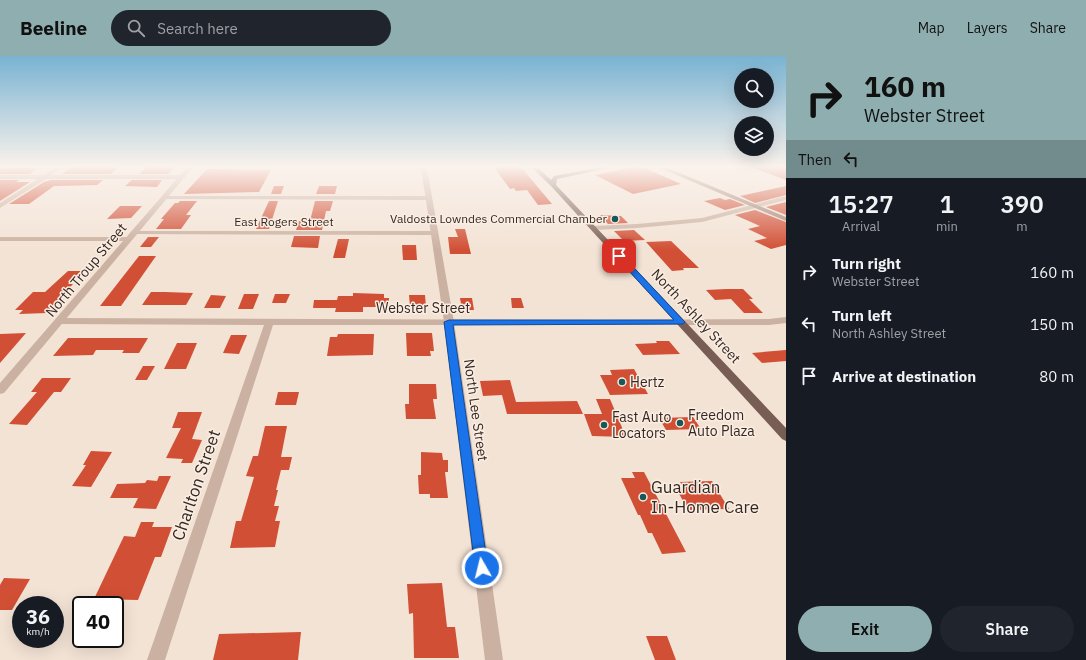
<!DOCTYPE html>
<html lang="en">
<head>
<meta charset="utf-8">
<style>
	body { margin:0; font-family:"IBM Plex Sans",sans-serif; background:#20242c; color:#f1f3f6; height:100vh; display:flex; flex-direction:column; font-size:15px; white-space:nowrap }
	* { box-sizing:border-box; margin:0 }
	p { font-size:13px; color:#9ea1a6 }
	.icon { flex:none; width:22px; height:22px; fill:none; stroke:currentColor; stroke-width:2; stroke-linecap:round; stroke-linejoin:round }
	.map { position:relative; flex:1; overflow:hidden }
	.panel { display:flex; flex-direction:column; background:#171b24; width:300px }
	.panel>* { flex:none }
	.top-card { background:#8faeaf; color:#111; overflow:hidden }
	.controls { position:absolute; left:734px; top:12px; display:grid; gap:8px }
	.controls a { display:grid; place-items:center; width:40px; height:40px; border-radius:50%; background:#171b24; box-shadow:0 4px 16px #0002; font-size:20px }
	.speed { position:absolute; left:12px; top:540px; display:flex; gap:8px; font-size:20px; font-weight:700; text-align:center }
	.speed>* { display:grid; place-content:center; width:52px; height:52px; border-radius:50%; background:#171b24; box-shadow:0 4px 16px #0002; line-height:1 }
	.speed small { font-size:10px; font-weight:400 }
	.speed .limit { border:2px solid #111; border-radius:6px; background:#fff; color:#111 }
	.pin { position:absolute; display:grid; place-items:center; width:34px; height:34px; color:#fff; margin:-17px; border-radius:8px; box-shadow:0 2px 6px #0006 }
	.me { position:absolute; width:44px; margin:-22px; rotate:352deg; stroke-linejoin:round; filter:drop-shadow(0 0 3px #0008) }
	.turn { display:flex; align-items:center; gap:14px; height:84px; padding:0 12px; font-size:18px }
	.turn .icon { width:52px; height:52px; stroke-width:2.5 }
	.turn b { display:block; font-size:28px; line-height:34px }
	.then { display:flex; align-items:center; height:38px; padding:0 12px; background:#0003; gap:8px; font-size:15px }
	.eta { display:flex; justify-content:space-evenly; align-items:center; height:68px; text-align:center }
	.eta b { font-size:24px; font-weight:600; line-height:28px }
	.action { display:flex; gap:8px; margin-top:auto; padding:8px 12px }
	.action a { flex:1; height:46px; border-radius:24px; background:#8faeaf; color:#111; font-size:16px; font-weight:600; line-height:46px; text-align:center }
	.action a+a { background:#20242c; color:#f1f3f6 }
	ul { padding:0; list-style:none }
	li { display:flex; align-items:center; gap:12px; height:52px; padding:0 12px }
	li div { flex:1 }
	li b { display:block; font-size:15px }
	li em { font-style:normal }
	header { display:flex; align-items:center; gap:24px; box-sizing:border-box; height:56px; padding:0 20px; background:#8faeaf; color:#111 }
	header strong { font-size:19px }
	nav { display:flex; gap:22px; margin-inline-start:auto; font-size:14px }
	.search { width:280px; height:36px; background:#20242c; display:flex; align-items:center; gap:10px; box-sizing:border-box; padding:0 14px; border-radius:22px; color:#9ea1a6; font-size:15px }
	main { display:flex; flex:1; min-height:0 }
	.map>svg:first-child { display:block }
	.building { fill:#d14f35 }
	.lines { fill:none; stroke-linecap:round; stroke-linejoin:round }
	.minor { fill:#cbb1a1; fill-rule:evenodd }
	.tertiary { fill:#cbb1a1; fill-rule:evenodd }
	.secondary { fill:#9f7f72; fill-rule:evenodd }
	.primary { fill:#785d54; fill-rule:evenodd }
	.route { fill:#1a73e8; stroke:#114b97 }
	.poi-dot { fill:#175958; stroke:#faede1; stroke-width:1.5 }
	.labels { text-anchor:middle; stroke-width:3; stroke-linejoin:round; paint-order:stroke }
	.far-poi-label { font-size:12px; fill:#352824; stroke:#faede1; text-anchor:end }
	.far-street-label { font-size:12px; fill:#352824; stroke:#faede1 }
	.street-label { font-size:14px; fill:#352824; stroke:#faede1 }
	.poi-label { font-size:14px; fill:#352824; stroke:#faede1; text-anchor:start }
	.near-street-label { font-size:17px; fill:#352824; stroke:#faede1 }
	.near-poi-label { font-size:17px; fill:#352824; stroke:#faede1; text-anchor:start }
</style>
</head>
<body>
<header>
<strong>Beeline</strong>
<div class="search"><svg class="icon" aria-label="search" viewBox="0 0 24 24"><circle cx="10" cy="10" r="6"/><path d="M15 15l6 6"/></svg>Search here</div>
<nav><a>Map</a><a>Layers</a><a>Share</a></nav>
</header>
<main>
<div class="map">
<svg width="786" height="604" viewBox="0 0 786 604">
	<rect width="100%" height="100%" fill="#f3e3d5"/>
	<g class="building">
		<path d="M73,110H119L111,118H62Z"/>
		<path d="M148,110H175L168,118H139Z"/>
		<path d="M493,110H520L552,148L538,149L527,134L516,135L514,132L510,133Z"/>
		<path d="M640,110L681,128L633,138L595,119Z"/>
		<path d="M751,110H786V124L751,111Z"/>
		<path d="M14,112H37L30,118H0V113Z"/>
		<path d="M207,113H218L271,114L259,136L184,138Z"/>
		<path d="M0,124H19L16,126H30L0,145Z"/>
		<path d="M51,124H103L97,129L54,130L29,148H9L44,126Z"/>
		<path d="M132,124H162L157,131L125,130Z"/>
		<path d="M274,130H284L281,138H271Z"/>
		<path d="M319,130H337L335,138H316Z"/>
		<path d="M786,130V139L755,147L740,140Z"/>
		<path d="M720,142L725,144L730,143L745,149L725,154L704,145Z"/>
		<path d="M180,145H197L186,159H191L181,173H156L164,163H161L175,147H178Z"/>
		<path d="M269,145H278L269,173H256Z"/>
		<path d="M315,145H333L330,155H326L322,174H296L299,165H310Z"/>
		<path d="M786,146V159L766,151Z"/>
		<path d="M120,150H142L131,162L107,163Z"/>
		<path d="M755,154L786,166V189L771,193L754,185L767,182L748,173L760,170L735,159Z"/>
		<path d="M600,159L621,160L628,167L608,168Z"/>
		<path d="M455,173H465L471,198H450L448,181H458Z"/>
		<path d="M634,174L645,184L624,185L614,175Z"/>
		<path d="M294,180H320L318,192L291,191Z"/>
		<path d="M148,181H159L151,191H140Z"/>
		<path d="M338,183H349L345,202H333Z"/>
		<path d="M671,185L699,212H683L684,214L672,215L646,186Z"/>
		<path d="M402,189H416L417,204H403Z"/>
		<path d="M139,200H156L121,250H100Z"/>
		<path d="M68,215H81L68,228H73L47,257L19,258L23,254H15L33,236H45Z"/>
		<path d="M726,233H743L753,243H749L763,257H744L731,243L715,244L706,234Z"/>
		<path d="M151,236H165L193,237L186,249H142Z"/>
		<path d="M353,237L384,238V242H389V251H363V256H335L336,252H313L314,244H337L338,240H353Z"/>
		<path d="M244,238H259L253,253H238Z"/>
		<path d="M275,238H290L286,247H272Z"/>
		<path d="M211,239L226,240L220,252H204Z"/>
		<path d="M409,239H425L426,251L410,250Z"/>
		<path d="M460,242H472L474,254H462Z"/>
		<path d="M511,242H521L524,252H512Z"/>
		<path d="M26,277L0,307V278Z"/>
		<path d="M406,277H432L434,295H430L431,300H407Z"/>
		<path d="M338,278H374L373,299L327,300L330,281H337Z"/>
		<path d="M231,279H247L239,298L223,297Z"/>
		<path d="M68,282H148L139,297H122L124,294H96L93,299L53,300Z"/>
		<path d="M656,285H669L680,298L643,299L635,288L657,287Z"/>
		<path d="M177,287H197L186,313H164Z"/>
		<path d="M786,294V305L762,307L752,297Z"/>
		<path d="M143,310H155L147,324H135Z"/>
		<path d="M634,313L648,338L610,339L600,319H612L610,314Z"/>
		<path d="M42,322H71L61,336H54L27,369L9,368L37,336H31Z"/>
		<path d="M510,324L516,346L577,345L583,358H507L502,339L483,340L480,325Z"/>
		<path d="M409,328H436L437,343H433L436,363H406L405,348H409Z"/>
		<path d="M278,336H299L296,349H275Z"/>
		<path d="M596,343H610L626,381L592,380L584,358H602Z"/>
		<path d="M178,356H202L192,383L202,384L192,407H181L183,403L166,402L181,372H172Z"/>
		<path d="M693,361L701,373L666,374L659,362Z"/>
		<path d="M265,370H287L281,401H292L289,414H281L276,434H278L274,450H279L275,465H280L275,491L230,492L236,465H241L254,421L246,420L253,400H258Z"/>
		<path d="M91,395L112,396L91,431L72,430L86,409H83Z"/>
		<path d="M421,396L442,397L443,404H448V416H445L448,442H430V438H419L418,419H421Z"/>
		<path d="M632,416H644L686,496L662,498L652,477H648L640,459H638L621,422H635Z"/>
		<path d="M159,420H171L156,453L133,452L138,442H110L117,428L145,427L147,424L157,425Z"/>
		<path d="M712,425L729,453L688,454L677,434L685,433L680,426Z"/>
		<path d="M141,466H154L152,471H172L161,501H155L138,544L94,543L124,480L135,481Z"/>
		<path d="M4,522L30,523L12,554H0V529Z"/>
		<path d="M442,527L447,571H455L459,602H414L413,557L409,558L407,528Z"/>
		<path d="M301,576L298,604H213L219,578Z"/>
		<path d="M646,580H667L676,604H655Z"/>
	</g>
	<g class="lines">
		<g class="minor">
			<path d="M58,110H65L51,119H182L185,121L182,123H46L0,152V147L38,123H0V119H44Z"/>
			<path d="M163,140H428L431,142L428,144L165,143L163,142Z"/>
			<path d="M786,140V144L702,166L637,172L593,174L590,172L593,170L637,168L702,162Z"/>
			<path d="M133,175H434L437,177L434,179L131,178L130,177Z"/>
			<path d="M0,181H129L133,183L129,185H0Z"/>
			<path d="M786,261V267L769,269H273L165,604H147L264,269L59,268L54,265L59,262L598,264L769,263Z"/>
		</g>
		<g class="tertiary">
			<path d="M188,110H194L4,337L0,338V327Z"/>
			<path d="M419,110H425L428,118L454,266L503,604H485L444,266L422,118Z"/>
		</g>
		<path class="secondary" d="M655,110H663L786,161V165Z"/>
		<path class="primary" d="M530,110H536L551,124L554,120L607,110H618L557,123L556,129L786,372V385L782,383L551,130Z"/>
	</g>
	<linearGradient id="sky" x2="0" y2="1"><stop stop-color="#79b3d2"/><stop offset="0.57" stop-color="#faf2ec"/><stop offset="1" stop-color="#faf2ec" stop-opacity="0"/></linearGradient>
	<rect width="786" height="194" fill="url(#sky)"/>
	<path class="route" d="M619,198L622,199L683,264L685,266L683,268L453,269L488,512L486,517L482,519L477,517L475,512L444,266L449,264H674L617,202V199Z"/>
	<g class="poi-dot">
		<circle cx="615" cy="163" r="4"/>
		<circle cx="622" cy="326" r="4"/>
		<circle cx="680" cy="367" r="4"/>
		<circle cx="604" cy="369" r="4"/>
		<circle cx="643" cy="441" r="4"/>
	</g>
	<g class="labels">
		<g class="far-poi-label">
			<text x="607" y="167">Valdosta Lowndes Commercial Chamber</text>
		</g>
		<g class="far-street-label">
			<text x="284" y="170">East Rogers Street</text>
		</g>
		<g class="street-label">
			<text transform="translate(86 214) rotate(-50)" y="5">North Troup Street</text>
			<text x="423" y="257">Webster Street</text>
			<text transform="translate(696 260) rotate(47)" y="5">North Ashley Street</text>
			<text transform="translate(476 354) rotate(82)" y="5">North Lee Street</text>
		</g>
		<g class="poi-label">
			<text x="630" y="331">Hertz</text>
			<text x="688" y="364">Freedom<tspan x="688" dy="16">Auto Plaza</tspan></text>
			<text x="612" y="366">Fast Auto<tspan x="612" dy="16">Locators</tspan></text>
		</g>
		<g class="near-street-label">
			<text transform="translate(196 429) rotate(-71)" y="6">Charlton Street</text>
		</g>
		<g class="near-poi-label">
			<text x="651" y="437">Guardian<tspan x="651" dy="20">In-Home Care</tspan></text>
		</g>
	</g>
</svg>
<div class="controls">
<a><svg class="icon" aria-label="search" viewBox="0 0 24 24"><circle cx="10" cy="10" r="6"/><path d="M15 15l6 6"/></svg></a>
<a><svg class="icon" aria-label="layers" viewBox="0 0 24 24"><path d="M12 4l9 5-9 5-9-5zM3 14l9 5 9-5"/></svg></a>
</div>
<div class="speed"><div>36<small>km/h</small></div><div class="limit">40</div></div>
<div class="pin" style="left:619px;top:200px;background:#d93025"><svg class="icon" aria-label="arrive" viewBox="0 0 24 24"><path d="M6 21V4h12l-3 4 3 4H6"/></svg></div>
<svg class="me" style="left:482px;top:512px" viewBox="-20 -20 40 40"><circle r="17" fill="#1a73e8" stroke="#fff" stroke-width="3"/><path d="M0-11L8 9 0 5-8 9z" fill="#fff"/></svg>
</div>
<section class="panel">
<div class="top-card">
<div class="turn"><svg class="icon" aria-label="right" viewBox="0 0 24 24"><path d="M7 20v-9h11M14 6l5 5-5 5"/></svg><div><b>160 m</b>Webster Street</div></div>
<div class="then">Then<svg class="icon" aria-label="left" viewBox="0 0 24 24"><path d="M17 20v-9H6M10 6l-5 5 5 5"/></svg></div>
</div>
<div class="eta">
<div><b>15:27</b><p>Arrival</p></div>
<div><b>1</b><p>min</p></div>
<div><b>390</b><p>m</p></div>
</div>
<ul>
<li><svg class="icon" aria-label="right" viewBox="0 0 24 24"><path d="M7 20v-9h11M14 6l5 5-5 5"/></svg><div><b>Turn right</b><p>Webster Street</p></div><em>160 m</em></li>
<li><svg class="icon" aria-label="left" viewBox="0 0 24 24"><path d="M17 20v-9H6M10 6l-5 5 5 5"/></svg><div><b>Turn left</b><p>North Ashley Street</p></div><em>150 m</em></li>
<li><svg class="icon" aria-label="arrive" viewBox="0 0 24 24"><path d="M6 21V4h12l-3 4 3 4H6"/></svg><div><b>Arrive at destination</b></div><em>80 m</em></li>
</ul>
<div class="action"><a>Exit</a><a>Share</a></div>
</section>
</main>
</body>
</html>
